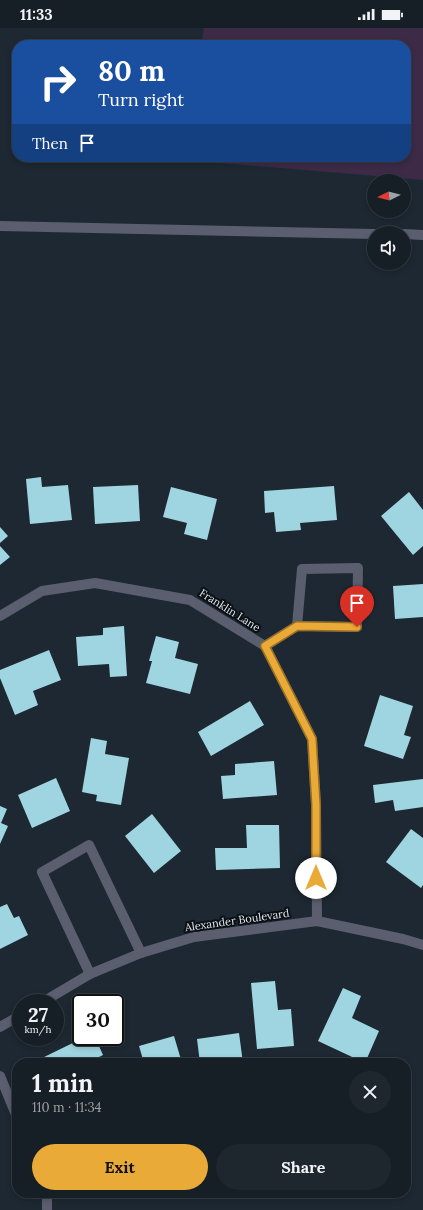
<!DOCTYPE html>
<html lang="en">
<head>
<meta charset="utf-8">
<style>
	body { margin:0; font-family:Lora,serif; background:#1f272e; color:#f1f3f6; height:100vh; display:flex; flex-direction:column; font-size:15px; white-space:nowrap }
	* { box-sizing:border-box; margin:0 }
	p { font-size:13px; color:#9ea2a7 }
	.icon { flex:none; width:22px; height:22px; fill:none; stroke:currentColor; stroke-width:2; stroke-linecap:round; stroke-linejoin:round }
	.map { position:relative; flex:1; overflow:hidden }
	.panel { position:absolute; left:12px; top:1030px; width:399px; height:140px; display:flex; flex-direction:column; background:#161e26; border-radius:16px; box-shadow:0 2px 6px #0003,0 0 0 1px #353c43 }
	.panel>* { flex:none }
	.guide { position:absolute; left:12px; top:12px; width:399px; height:122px; border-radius:16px; box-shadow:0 2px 6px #0003,0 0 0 1px #353c43; background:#1a4fa0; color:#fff; overflow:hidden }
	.needle { width:26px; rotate:264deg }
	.fabs { position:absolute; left:367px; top:146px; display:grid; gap:8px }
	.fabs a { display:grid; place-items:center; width:44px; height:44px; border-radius:50%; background:#161e26; box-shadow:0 2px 6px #0003,0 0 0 1px #353c43; font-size:20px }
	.speed { position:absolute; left:12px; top:966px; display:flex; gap:8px; font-size:20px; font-weight:700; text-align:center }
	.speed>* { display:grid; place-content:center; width:52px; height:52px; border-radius:50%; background:#161e26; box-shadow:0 2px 6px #0003,0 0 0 1px #353c43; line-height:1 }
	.speed small { font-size:10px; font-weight:400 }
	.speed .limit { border:2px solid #111; border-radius:6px; background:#fff; color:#111 }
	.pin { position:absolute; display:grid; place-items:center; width:34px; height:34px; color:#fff; margin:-41px -17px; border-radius:50% 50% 50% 0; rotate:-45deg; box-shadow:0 0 4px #0007 }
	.pin .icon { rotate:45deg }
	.me { position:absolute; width:44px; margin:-22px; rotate:0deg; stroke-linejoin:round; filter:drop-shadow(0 0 3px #0008) }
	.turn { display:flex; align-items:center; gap:14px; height:84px; padding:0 20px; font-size:18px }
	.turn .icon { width:52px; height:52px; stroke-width:2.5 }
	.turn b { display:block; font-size:28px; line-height:34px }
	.then { display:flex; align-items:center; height:38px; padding:0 20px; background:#0003; gap:8px; font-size:15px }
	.round { display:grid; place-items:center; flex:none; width:42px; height:42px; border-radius:21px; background:#1f272e }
	.summary { display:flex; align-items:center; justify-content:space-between; height:68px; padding:0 20px }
	h1 { font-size:24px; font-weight:700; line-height:30px }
	.cta { display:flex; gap:8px; margin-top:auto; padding:8px 20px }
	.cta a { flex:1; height:46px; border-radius:24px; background:#eaaa38; color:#111; font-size:16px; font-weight:700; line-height:46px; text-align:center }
	.cta a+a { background:#1f272e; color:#f1f3f6 }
	.status { display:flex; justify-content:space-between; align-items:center; height:28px; padding:0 20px; background:#161e26; direction:ltr }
	.status svg { height:11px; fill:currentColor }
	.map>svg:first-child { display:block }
	.green { fill:#3c2a47 }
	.building { fill:#9fd5e0 }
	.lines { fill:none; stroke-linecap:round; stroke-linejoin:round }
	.minor { stroke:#5b5e6e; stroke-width:10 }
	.route-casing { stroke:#986e24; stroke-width:10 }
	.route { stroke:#eaaa38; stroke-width:7 }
	.labels { text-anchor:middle; stroke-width:4; stroke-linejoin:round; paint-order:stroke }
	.street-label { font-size:11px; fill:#e0e7ee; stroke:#0b1014 }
</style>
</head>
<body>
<div class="status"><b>11:33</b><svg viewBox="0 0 49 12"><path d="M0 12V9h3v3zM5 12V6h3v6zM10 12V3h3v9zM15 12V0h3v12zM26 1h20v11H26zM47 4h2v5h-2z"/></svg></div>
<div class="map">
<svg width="423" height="1182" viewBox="0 0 423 1182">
	<rect width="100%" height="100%" fill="#1d2832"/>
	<path class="green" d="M204,0H423V152L184,132V129H406V17H201Z"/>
	<g class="building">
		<path d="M41,449L42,459L68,457L72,492L30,496L26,451Z"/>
		<path d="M138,457L140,493L95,496L93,459Z"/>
		<path d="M334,458L337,492L300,495L301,502L276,504L274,484L265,485L264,463Z"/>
		<path d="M171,459L217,471L207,512L184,506L187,495L163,489Z"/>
		<path d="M409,464L423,482V518L413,527L381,488Z"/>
		<path d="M0,499L8,508L0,515Z"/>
		<path d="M0,518L10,529L0,537Z"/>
		<path d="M423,556V589L395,591L393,558Z"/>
		<path d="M124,598L127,648L110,649L109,636L78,638L76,609L103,607V600Z"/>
		<path d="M156,608L179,614L175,630L198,636L190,666L146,655L152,633H149Z"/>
		<path d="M49,622L61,652L33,663L38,677L15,687L0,650V642Z"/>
		<path d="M380,667L413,678L404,707L411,709L403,731L364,718Z"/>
		<path d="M250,673L264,697L211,728L198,704Z"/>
		<path d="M91,710L107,713L105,726L129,730L121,777L96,773L97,767L82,764Z"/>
		<path d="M274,733L277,767L223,771L221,748L235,747V736Z"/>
		<path d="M56,750L70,783L32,800L18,767Z"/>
		<path d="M423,751V779L395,783L393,772L375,775L373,757Z"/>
		<path d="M0,778L7,781L1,795L8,798L0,816Z"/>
		<path d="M152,786L181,823L154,845L125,808Z"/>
		<path d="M246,797H279L280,840L216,842L215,820H247Z"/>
		<path d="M411,801L423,810V857L421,860L386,834Z"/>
		<path d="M7,876L14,890L19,888L28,907L0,921V879Z"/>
		<path d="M275,953L278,982L291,981L294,1018L257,1021L251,955Z"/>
		<path d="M343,960L361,968L352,990L379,1003L365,1035L318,1013Z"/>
		<path d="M239,1005L243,1035H200L197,1011Z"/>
		<path d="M174,1008L182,1035H144L139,1018Z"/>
		<path d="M85,1009H95L103,1027L95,1031L97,1035H37L36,1033Z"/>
	</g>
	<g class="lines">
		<g class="minor">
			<path d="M0,198L374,206"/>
			<path d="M404,206L423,207"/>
			<path d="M0,588L42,563L95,555L190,572L265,618L312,711L316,777L317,893"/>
			<path d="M265,618L297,598L302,541L358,540L357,599L297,598"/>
			<path d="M90,946L42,844L89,817L141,925"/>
			<path d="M41,975L90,946L141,925L194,909L317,893L403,911L423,917"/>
			<path d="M0,999L21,987"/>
			<path d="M0,1048L17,1089"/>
			<path d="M47,1165V1182"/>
		</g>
	</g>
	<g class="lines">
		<g class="route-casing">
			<path id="route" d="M316,850V777L312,711L265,618L297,598L357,599"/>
		</g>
		<use href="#route" class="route"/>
	</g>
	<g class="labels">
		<g class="street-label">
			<text transform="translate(230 582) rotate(32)" y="4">Franklin Lane</text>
			<text transform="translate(237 892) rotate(-8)" y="4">Alexander Boulevard</text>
		</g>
	</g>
</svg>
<div class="fabs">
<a><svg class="needle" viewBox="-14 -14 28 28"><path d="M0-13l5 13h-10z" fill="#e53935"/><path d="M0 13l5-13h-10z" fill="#9ea2a7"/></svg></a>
<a><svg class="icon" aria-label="sound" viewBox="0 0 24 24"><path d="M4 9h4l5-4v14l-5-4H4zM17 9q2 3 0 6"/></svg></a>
</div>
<div class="speed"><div>27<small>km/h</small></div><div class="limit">30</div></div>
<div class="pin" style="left:357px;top:599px;background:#d93025"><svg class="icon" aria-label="arrive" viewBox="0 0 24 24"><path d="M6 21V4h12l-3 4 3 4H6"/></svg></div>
<svg class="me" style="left:316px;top:850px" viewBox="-20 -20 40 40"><circle r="19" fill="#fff"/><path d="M0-13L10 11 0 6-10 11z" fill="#eaaa38"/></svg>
<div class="guide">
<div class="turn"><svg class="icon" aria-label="right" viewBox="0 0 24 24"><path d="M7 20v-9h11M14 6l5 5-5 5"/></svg><div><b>80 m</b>Turn right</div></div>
<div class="then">Then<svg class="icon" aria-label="arrive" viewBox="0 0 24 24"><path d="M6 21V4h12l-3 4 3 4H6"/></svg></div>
</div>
<section class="panel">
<div class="summary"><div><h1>1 min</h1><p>110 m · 11:34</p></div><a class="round"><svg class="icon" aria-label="close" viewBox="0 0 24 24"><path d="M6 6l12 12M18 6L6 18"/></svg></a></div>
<div class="cta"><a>Exit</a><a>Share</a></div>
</section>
</div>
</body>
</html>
